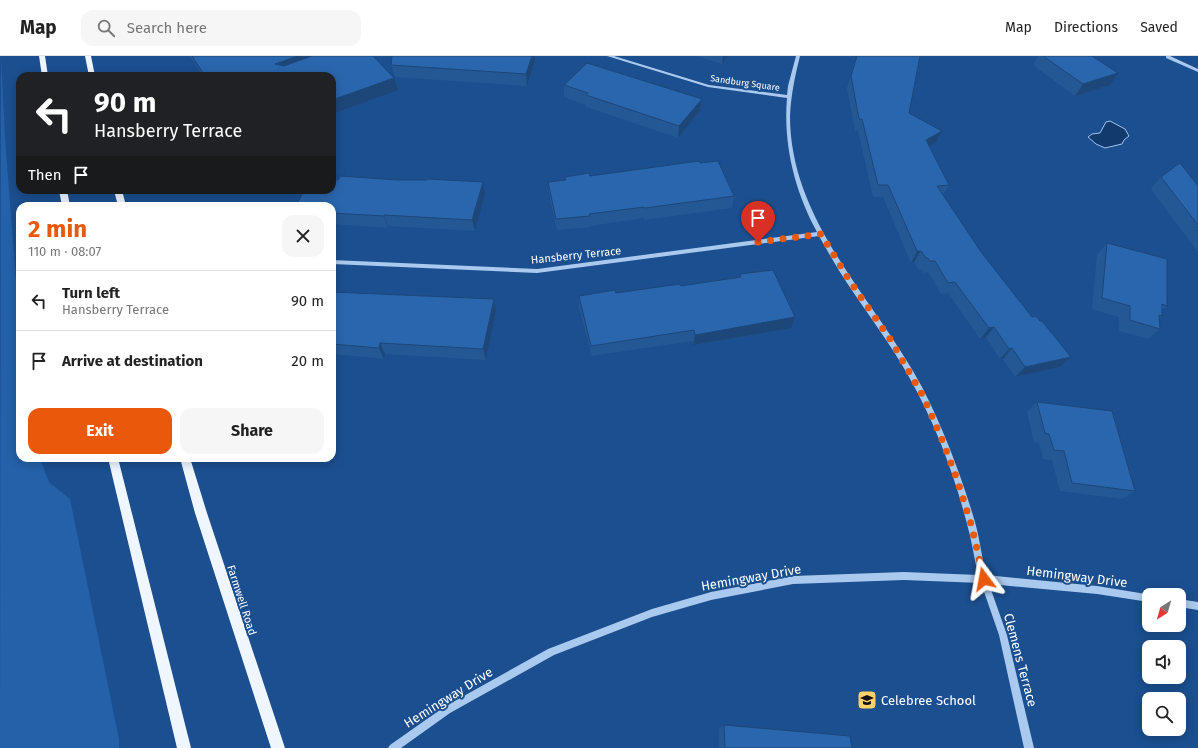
<!DOCTYPE html>
<html lang="en">
<head>
<meta charset="utf-8">
<style>
	body { margin:0; font-family:"Fira Sans",sans-serif; background:#f6f6f6; color:#222; height:100vh; display:flex; flex-direction:column; font-size:15px; white-space:nowrap }
	* { box-sizing:border-box; margin:0 }
	p { font-size:13px; color:#767676 }
	.icon { flex:none; width:22px; height:22px; fill:none; stroke:currentColor; stroke-width:2; stroke-linecap:round; stroke-linejoin:round }
	.map { position:relative; flex:1; overflow:hidden }
	.details { position:absolute; left:16px; top:146px; width:320px; height:260px; display:flex; flex-direction:column; background:#fff; border-radius:12px; box-shadow:0 2px 10px #0003 }
	.details>* { flex:none }
	.banner { position:absolute; left:16px; top:16px; width:320px; height:122px; border-radius:12px; box-shadow:0 2px 10px #0003; background:#202124; color:#fff; overflow:hidden }
	.needle { width:26px; rotate:217deg }
	.controls { position:absolute; left:1142px; top:532px; display:grid; gap:8px }
	.controls a { display:grid; place-items:center; width:44px; height:44px; border-radius:8px; background:#fff; box-shadow:0 2px 10px #0003; font-size:20px }
	.pin { position:absolute; display:grid; place-items:center; width:34px; height:34px; color:#fff; margin:-41px -17px; border-radius:50% 50% 50% 0; rotate:-45deg; box-shadow:0 0 4px #0007 }
	.pin .icon { rotate:45deg }
	.me { position:absolute; width:44px; margin:-22px; rotate:347deg; stroke-linejoin:round; filter:drop-shadow(0 0 3px #0008) }
	.turn { display:flex; align-items:center; gap:14px; height:84px; padding:0 12px; font-size:18px }
	.turn .icon { width:52px; height:52px; stroke-width:2.5 }
	.turn b { display:block; font-size:28px; line-height:34px }
	.then { display:flex; align-items:center; height:38px; padding:0 12px; background:#0003; gap:8px; font-size:15px }
	.round { display:grid; place-items:center; flex:none; width:42px; height:42px; border-radius:12px; background:#f6f6f6 }
	.head { display:flex; align-items:center; justify-content:space-between; height:68px; padding:0 12px }
	h1 { font-size:24px; font-weight:700; line-height:30px; color:#ea580c }
	.action { display:flex; gap:8px; margin-top:auto; padding:8px 12px }
	.action a { flex:1; height:46px; border-radius:12px; background:#ea580c; color:#fff; font-size:16px; font-weight:700; line-height:46px; text-align:center }
	.action a+a { background:#f6f6f6; color:#222 }
	ul { padding:0; list-style:none }
	li { display:flex; align-items:center; gap:12px; height:60px; padding:0 12px; border-top:1px solid #e0e0e0 }
	li div { flex:1 }
	li b { display:block; font-size:15px }
	li em { font-style:normal }
	header { display:flex; align-items:center; gap:24px; box-sizing:border-box; height:56px; padding:0 20px; background:#fff; border-bottom:1px solid #e0e0e0 }
	header strong { font-size:19px }
	nav { display:flex; gap:22px; margin-inline-start:auto; font-size:14px }
	.search { width:280px; height:36px; background:#f6f6f6; display:flex; align-items:center; gap:10px; box-sizing:border-box; padding:0 14px; border-radius:12px; color:#767676; font-size:15px }
	.map>svg:first-child { display:block }
	.green { fill:#2461a8 }
	.water { fill:#123a6d; stroke:#9cc4f0 }
	.lines { fill:none; stroke-linecap:round; stroke-linejoin:round }
	.minor { fill:#a9c9ee; fill-rule:evenodd }
	.major { fill:#f0f6ff; fill-rule:evenodd }
	.wall { fill:#245895 }
	.shaded-wall { fill:#1d4779 }
	.building { fill:#2a66ad; stroke:#1d4779 }
	.route { stroke:#ea580c; stroke-width:7; stroke-dasharray:0 12.6 }
	.labels { text-anchor:middle; stroke-width:4; stroke-linejoin:round; paint-order:stroke }
	.far-street-label { font-size:9px; fill:#fff; stroke:#1b4f8f }
	.street-label { font-size:11px; fill:#fff; stroke:#1b4f8f }
	.near-street-label { font-size:13px; fill:#fff; stroke:#1b4f8f }
	.near-poi-label { font-size:13px; fill:#fff; stroke:#1b4f8f; text-anchor:start }
</style>
</head>
<body>
<header>
<strong>Map</strong>
<div class="search"><svg class="icon" aria-label="search" viewBox="0 0 24 24"><circle cx="10" cy="10" r="6"/><path d="M15 15l6 6"/></svg>Search here</div>
<nav><a>Map</a><a>Directions</a><a>Saved</a></nav>
</header>
<div class="map">
<svg width="1198" height="692" viewBox="0 0 1198 692">
	<rect width="100%" height="100%" fill="#1b4f8f"/>
	<path class="green" d="M1,0L5,82L20,277V402H40L49,426L70,443L119,683V692H0Z"/>
	<path class="water" d="M1110,65L1125,73L1129,80L1124,84L1122,88L1105,92L1096,88L1088,81L1092,78L1100,77L1106,66Z"/>
	<g class="lines">
		<g class="minor">
			<path d="M607,0H614L709,29L787,39L788,30L796,0H800C795,20 791,39 790,60C790,166 875,243 922,331C944,374 961,419 975,466C980,484 982,502 986,519L1097,530L1152,539H1149V546L1097,538L989,528L1007,579L1034,692H1024L999,579L981,527L904,524L793,528L711,544L652,561L554,599L450,657L401,692H388L390,689L444,651L548,593L652,553L711,536L793,520L904,516L978,519C974,502 972,485 967,468C954,417 935,367 909,321C891,288 868,259 847,227C837,212 828,196 819,180L537,217L332,208V204L537,213L817,176C795,136 783,89 787,42L708,31Z"/>
			<path d="M1166,0H1170L1198,13V16L1166,2Z"/>
			<path d="M1179,543L1198,546V554L1179,551Z"/>
		</g>
		<g class="major">
			<path d="M39,0H45L48,20H42Z"/>
			<path d="M85,0H91L95,20H89Z"/>
			<path d="M59,134H67L70,150H62Z"/>
			<path d="M114,134H122L126,150H118Z"/>
			<path d="M108,402H118L191,692H177Z"/>
			<path d="M180,402H190L207,457L285,692H271L195,457Z"/>
		</g>
	</g>
	<g class="wall">
		<path d="M190,0H373L394,22L398,34L332,20H203Z"/>
		<path d="M696,0H728L722,8Z"/>
		<path d="M857,0H920L909,57L936,87L929,91L949,129L943,139L981,196L1032,261L1071,301L1060,311L1015,321L1003,303H1000L986,281L980,283L948,237L941,238L928,216L924,217L922,213L919,214L914,206L911,207L883,141H873L858,75H855L847,32Z"/>
		<path d="M1038,0H1092L1110,29L1075,40L1033,9Z"/>
		<path d="M535,4L527,30L395,21L391,9Z"/>
		<path d="M564,29L702,43L700,55L678,82L586,51V49L564,41Z"/>
		<path d="M700,107L734,140L732,152L644,164V162L590,170V171L557,174L549,138L548,126L565,124V121L590,120Z"/>
		<path d="M1161,121L1198,130V195H1197L1151,133Z"/>
		<path d="M485,138L475,175L388,170V172L332,168V150Z"/>
		<path d="M1107,187L1167,250L1162,254V260L1159,263L1160,273L1148,283L1119,275V261L1092,253L1097,199Z"/>
		<path d="M740,218L791,272L693,289L692,285L592,300L579,251V240L616,237L681,230L739,221Z"/>
		<path d="M332,236L494,243L496,254L486,304L385,298L384,303L332,298Z"/>
		<path d="M1037,346L1135,435L1122,443L1060,435L1052,404L1043,403L1039,387L1034,386L1027,356Z"/>
		<path d="M724,669L852,692H719V673Z"/>
	</g>
	<g class="shaded-wall">
		<path d="M298,0H335L280,20L275,8Z"/>
		<path d="M532,0H535V4L527,30L526,18Z"/>
		<path d="M723,0H728L722,8Z"/>
		<path d="M1118,17L1110,29L1075,40L1083,28Z"/>
		<path d="M394,22L398,34L332,58V44Z"/>
		<path d="M702,43L700,55L678,82L679,70Z"/>
		<path d="M942,75L936,87L920,96L926,84Z"/>
		<path d="M483,126L485,138L475,175L472,164Z"/>
		<path d="M384,159L388,170V172L384,160Z"/>
		<path d="M917,195H921L914,206L911,207Z"/>
		<path d="M494,243L496,254L486,304L483,293Z"/>
		<path d="M795,261L791,272L693,289L695,279Z"/>
		<path d="M994,271L986,281L980,283L989,272Z"/>
		<path d="M380,287L385,298L384,303L379,292Z"/>
		<path d="M1012,292L1003,303H1000L1009,293Z"/>
		<path d="M1071,301L1060,311L1015,321L1025,311Z"/>
	</g>
	<g class="building">
		<path d="M192,0H298L275,8L284,10L312,0H373L394,22L332,44V20H205Z"/>
		<path d="M392,0H532L526,18L391,9Z"/>
		<path d="M857,0H920L909,57L942,75L926,84L949,129L937,130L981,196L1032,261L1036,260L1040,265H1042L1071,301L1025,311L1012,292L1009,293L994,271L989,272L955,226L948,227L935,205H930L928,202H926L921,195H917L888,129H878L862,63H859L851,20Z"/>
		<path d="M1043,0H1092L1118,17L1083,28Z"/>
		<path d="M587,7L702,43L679,70L586,39L588,37L564,29Z"/>
		<path d="M699,105L700,107L718,105L734,140L645,152L644,151L589,158L590,160L556,163L548,126L566,124L565,121L589,117L590,120Z"/>
		<path d="M1180,107L1198,130V169L1161,121Z"/>
		<path d="M340,120L398,124H427L428,123L483,126L472,164L384,159V160L332,157V150H296L304,134H332V124H338Z"/>
		<path d="M1107,187L1167,203V250L1162,248V260L1159,259L1160,273L1130,264V250L1102,242Z"/>
		<path d="M773,214L795,261L695,279L694,274L591,290L579,240L615,234L616,237L680,228L681,230L741,221L740,218Z"/>
		<path d="M332,236L494,243L483,293L380,287L379,292L332,288Z"/>
		<path d="M1037,346L1112,355L1135,435L1072,427L1064,395L1054,394L1049,378L1045,377Z"/>
		<path d="M724,669L850,680L852,692H725Z"/>
	</g>
	<g class="lines">
		<path class="route" d="M758,186L821,178L849,224L890,283L923,340L941,381L957,423L971,468L984,523"/>
	</g>
	<defs>
		<g id="school-square" transform="scale(1)"><rect x="-9" y="-9" width="18" height="18" rx="4" fill="#ffd166" stroke="#1b4f8f"/><path d="M0-5L7-2L0 1L-7-2ZM-4 1L0 2.5L4 1V4Q0 6-4 4Z" fill="#111"/></g>
	</defs>
	<g fill-rule="evenodd">
		<use href="#school-square" x="867" y="644"/>
	</g>
	<g class="labels">
		<g class="far-street-label">
			<text transform="translate(745 27) rotate(8)" y="3">Sandburg Square</text>
		</g>
		<g class="street-label">
			<text transform="translate(576 199) rotate(-6)" y="4">Hansberry Terrace</text>
			<text transform="translate(242 544) rotate(72)" y="4">Farmwell Road</text>
		</g>
		<g class="near-street-label">
			<text transform="translate(1077 520) rotate(7)" y="5">Hemingway Drive</text>
			<text transform="translate(751 521) rotate(-10)" y="5">Hemingway Drive</text>
			<text transform="translate(1021 604) rotate(75)" y="5">Clemens Terrace</text>
			<text transform="translate(448 641) rotate(-32)" y="5">Hemingway Drive</text>
		</g>
		<g class="near-poi-label">
			<text x="881" y="649">Celebree School</text>
		</g>
	</g>
</svg>
<div class="controls">
<a><svg class="needle" viewBox="-14 -14 28 28"><path d="M0-13l5 13h-10z" fill="#e53935"/><path d="M0 13l5-13h-10z" fill="#767676"/></svg></a>
<a><svg class="icon" aria-label="sound" viewBox="0 0 24 24"><path d="M4 9h4l5-4v14l-5-4H4zM17 9q2 3 0 6"/></svg></a>
<a><svg class="icon" aria-label="search" viewBox="0 0 24 24"><circle cx="10" cy="10" r="6"/><path d="M15 15l6 6"/></svg></a>
</div>
<div class="pin" style="left:758px;top:186px;background:#d93025"><svg class="icon" aria-label="arrive" viewBox="0 0 24 24"><path d="M6 21V4h12l-3 4 3 4H6"/></svg></div>
<svg class="me" style="left:984px;top:523px" viewBox="-20 -20 40 40"><path d="M0-17L14 15 0 8-14 15z" fill="#ea580c" stroke="#fff" stroke-width="4"/></svg>
<div class="banner">
<div class="turn"><svg class="icon" aria-label="left" viewBox="0 0 24 24"><path d="M17 20v-9H6M10 6l-5 5 5 5"/></svg><div><b>90 m</b>Hansberry Terrace</div></div>
<div class="then">Then<svg class="icon" aria-label="arrive" viewBox="0 0 24 24"><path d="M6 21V4h12l-3 4 3 4H6"/></svg></div>
</div>
<section class="details">
<div class="head"><div><h1>2 min</h1><p>110 m · 08:07</p></div><a class="round"><svg class="icon" aria-label="close" viewBox="0 0 24 24"><path d="M6 6l12 12M18 6L6 18"/></svg></a></div>
<ul>
<li><svg class="icon" aria-label="left" viewBox="0 0 24 24"><path d="M17 20v-9H6M10 6l-5 5 5 5"/></svg><div><b>Turn left</b><p>Hansberry Terrace</p></div><em>90 m</em></li>
<li><svg class="icon" aria-label="arrive" viewBox="0 0 24 24"><path d="M6 21V4h12l-3 4 3 4H6"/></svg><div><b>Arrive at destination</b></div><em>20 m</em></li>
</ul>
<div class="action"><a>Exit</a><a>Share</a></div>
</section>
</div>
</body>
</html>
